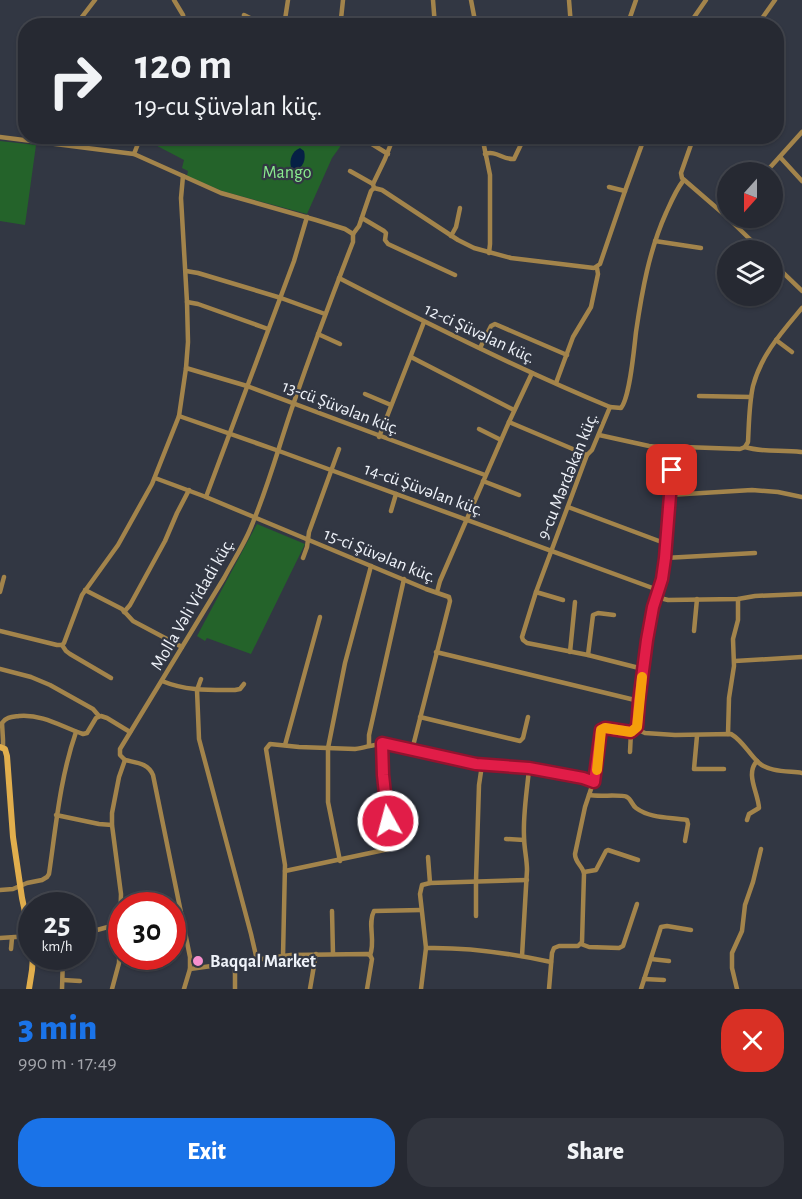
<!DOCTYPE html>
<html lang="en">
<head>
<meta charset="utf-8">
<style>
	body { margin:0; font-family:"Alegreya Sans",sans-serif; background:#32353e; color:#f1f3f6; height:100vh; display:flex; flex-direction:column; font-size:22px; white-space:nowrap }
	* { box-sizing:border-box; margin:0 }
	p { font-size:20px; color:#a4a6ac }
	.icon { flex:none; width:33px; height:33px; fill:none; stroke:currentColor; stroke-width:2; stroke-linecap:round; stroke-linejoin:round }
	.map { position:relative; height:989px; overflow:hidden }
	.drawer { display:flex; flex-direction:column; background:#262932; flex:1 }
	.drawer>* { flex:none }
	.hud { position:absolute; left:18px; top:18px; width:766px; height:126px; border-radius:24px; box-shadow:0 2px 4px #0004,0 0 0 2px #42454d; background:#262932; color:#f1f3f6; overflow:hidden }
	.needle { width:39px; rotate:201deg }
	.fabs { position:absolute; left:717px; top:162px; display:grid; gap:12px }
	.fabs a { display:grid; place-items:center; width:66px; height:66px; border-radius:50%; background:#262932; box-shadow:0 2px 4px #0004,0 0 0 2px #42454d; font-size:30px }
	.speed { position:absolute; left:18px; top:892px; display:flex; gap:12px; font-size:30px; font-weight:700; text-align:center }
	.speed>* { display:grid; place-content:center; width:78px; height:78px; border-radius:50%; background:#262932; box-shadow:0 2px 4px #0004,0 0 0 2px #42454d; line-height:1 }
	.speed small { font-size:15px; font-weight:400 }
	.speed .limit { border:9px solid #d22; background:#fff; color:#111 }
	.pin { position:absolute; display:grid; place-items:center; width:51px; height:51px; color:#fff; margin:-26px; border-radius:12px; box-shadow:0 3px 9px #0006 }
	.me { position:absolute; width:66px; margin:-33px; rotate:353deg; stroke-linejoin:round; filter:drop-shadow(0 0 4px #0008) }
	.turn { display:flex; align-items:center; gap:21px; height:126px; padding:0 18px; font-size:27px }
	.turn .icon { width:78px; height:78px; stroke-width:2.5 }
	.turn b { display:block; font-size:42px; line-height:51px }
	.round { display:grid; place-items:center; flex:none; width:63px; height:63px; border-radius:24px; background:#32353e }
	.overview { display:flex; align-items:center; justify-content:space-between; height:102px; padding:0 18px }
	h1 { font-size:36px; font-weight:800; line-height:45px; color:#1a73e8 }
	.action { display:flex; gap:12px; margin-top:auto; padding:12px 18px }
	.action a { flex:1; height:69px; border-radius:24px; background:#1a73e8; color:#fff; font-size:24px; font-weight:800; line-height:69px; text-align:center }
	.action a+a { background:#32353e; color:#f1f3f6 }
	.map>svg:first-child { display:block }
	.green { fill:#24632a }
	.water { fill:#062045 }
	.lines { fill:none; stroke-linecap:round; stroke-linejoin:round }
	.street { stroke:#a3844b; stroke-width:4.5 }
	.secondary { stroke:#e1ae4d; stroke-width:6 }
	.route-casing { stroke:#92132f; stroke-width:15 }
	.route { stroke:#e11d48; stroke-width:10 }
	.slow { stroke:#f59e0b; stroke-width:10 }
	.poi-dot { fill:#f790ce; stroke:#323743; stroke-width:2 }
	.labels { text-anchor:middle; stroke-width:4.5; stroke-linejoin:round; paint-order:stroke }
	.park-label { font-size:18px; fill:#8aec8f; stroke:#323743 }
	.street-label { font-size:18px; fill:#eef2f9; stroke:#323743 }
	.poi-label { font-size:18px; font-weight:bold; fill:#eef2f9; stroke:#323743; text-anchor:start }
</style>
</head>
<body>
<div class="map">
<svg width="802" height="989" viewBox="0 0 802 989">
	<rect width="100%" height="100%" fill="#323743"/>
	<g class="green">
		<path d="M146,136L347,137L332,158L307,214L222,191L187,176L188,171L182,168L184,160L144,139Z"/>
		<path d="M0,141L36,145L25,225L0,221Z"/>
		<path d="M257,524L305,544L251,654L207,638L205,641L197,636Z"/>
	</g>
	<path class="water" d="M300,148L304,151C306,159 304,168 294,170L291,167C289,160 292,151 300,148Z"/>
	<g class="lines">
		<g class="street">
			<path d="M174,0L183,15L186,26"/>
			<path d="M433,0L435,26"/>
			<path d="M471,0L476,26"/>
			<path d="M569,0L571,26"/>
			<path d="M244,15L266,26"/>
			<path d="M763,17L775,0"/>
			<path d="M341,19L343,0"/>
			<path d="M557,22L570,26"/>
			<path d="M75,26L95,0"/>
			<path d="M284,26L288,0"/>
			<path d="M627,26L636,0"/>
			<path d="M688,26L706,0"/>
			<path d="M359,136L388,154"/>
			<path d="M482,136L490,175V244L489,253"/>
			<path d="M694,136L681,173L682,178L726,216L761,250"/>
			<path d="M0,137L134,154L221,193L316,220L345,229L353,234"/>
			<path d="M134,154L141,136"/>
			<path d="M485,154C496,150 503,160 514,159L525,136"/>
			<path d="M780,157L802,181"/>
			<path d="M350,171L373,184"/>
			<path d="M766,172L802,132"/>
			<path d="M609,187L625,191"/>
			<path d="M374,188L382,190L458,240L474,248L511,258L594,268L600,264L625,191L645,136"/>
			<path d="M362,218L384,231L386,233L385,240L388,244L455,275"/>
			<path d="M353,234L359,226L371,191L374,188L373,184L385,159L394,136"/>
			<path d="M451,236L456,227L460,208"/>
			<path d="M655,241L701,248"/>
			<path d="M772,262L802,291"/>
			<path d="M186,271L198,273L281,298L325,314"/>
			<path d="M339,278C428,324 518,369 610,407"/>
			<path d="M187,302L198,304L268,329"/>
			<path d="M318,334L340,344"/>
			<path d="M776,340L792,352"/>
			<path d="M480,348L491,326L495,324L567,355"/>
			<path d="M411,357L514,410"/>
			<path d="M186,368L247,386L485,475"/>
			<path d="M556,383L573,337L591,307L598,274L597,268"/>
			<path d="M365,394L391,405"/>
			<path d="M699,396L751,397"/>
			<path d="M179,416L279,451L658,590"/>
			<path d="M509,422L587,455"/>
			<path d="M479,429L501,440"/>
			<path d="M599,435L649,446L675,449L684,447L740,449L745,447L748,442C749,424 749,404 753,386C761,355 782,332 802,308"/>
			<path d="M379,437L424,322"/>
			<path d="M745,447C763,453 783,449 801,452"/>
			<path d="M155,478L206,497L426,589L449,597L450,601L412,750"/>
			<path d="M483,481L519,495"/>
			<path d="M669,495L752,490L778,492L802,497"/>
			<path d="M206,497L294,261L307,217"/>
			<path d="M568,507L667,544"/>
			<path d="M391,511L396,494"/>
			<path d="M303,558L307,547L309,532L339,449"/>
			<path d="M665,558L755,553"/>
			<path d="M85,590L122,609L133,621L182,647"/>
			<path d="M0,592L4,577"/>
			<path d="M437,592L440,581L509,422L532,373"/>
			<path d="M536,592L563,600"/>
			<path d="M656,597L668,600L738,599L755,596L802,594"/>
			<path d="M124,612L130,605L165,541L177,513L189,490"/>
			<path d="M0,631L57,645H62L64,643L82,595L118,545L152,484L179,416L186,368L188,342L187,302L181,198L183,176"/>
			<path d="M694,631L697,599"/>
			<path d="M62,645L66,651L70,654L111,678"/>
			<path d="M436,652L639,701"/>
			<path d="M570,652L575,602"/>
			<path d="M588,655L593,615L598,613L614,615"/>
			<path d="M735,661L802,657"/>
			<path d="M0,669L31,677L50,685L93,709L99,716"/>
			<path d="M643,669L588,655L527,643L523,640L522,637L536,592L587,455L592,450L610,407L621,408C630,397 634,349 636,332C642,291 649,251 666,213C671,202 676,190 683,181"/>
			<path d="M201,679L197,690L199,739L251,934L257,960"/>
			<path d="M162,681C186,691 210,690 235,690L240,689L244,684"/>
			<path d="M420,717L520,741L523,738L528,717"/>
			<path d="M636,729L645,733L675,735L731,734C743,741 749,754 759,763C769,772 789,771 802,773"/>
			<path d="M728,734L729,698L734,666L733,639L738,620V599"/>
			<path d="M697,736L694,769H724"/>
			<path d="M285,745L320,617"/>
			<path d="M369,746V735L404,579"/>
			<path d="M3,748V740L2,723C6,717 12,717 19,716C43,714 62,727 83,734L87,733L96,718L101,716L107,718L130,732"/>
			<path d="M630,752L631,732"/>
			<path d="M125,760L120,755V749L224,578C232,563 241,549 248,534C267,492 278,448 293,405C312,350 332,296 353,242V234"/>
			<path d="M125,760C137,763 148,763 153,775L190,957V969L184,989"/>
			<path d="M589,795C598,797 622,794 627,797C631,799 632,805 636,808C651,819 671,817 687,820L688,824L685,841"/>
			<path d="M56,815L99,824L112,825"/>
			<path d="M747,820L749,814L759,808C758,792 745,774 757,761"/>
			<path d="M506,839L524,840"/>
			<path d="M428,857L430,883"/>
			<path d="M340,861L328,802V748L345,663L371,566"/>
			<path d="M285,871L389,849L391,844L383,775L382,743"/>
			<path d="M584,872L596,870L606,851L608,850L638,860"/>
			<path d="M0,890L13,889L27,883L42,880L47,877L49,874C56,826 60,778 76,732"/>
			<path d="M332,911L333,954"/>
			<path d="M476,916V881L479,785L482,765"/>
			<path d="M82,934L108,927L120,926"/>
			<path d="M0,938L30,936"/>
			<path d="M581,944L589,947L619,948L623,946L637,904"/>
			<path d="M426,948C469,947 509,953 551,962"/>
			<path d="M11,949L12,938"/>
			<path d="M370,955C376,941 367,924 374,911L421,910"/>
			<path d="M283,956L285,865L266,749L270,744L299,747L355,749C366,748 375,743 386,744L475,764L529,769L583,778L594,782"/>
			<path d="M522,956L527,870C527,859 524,848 524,836C523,814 527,791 529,769"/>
			<path d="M651,959L669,961"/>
			<path d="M190,969L291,955L367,954L370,955L372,959L367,989"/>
			<path d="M644,979L664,980"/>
			<path d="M63,980L80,981"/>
			<path d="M62,989L63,957"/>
			<path d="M112,989L119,963L121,894L112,825V813L119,777L125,760"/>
			<path d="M235,989V963"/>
			<path d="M310,989L316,954"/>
			<path d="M421,989L426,948L420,894L422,885L430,883L527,880"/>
			<path d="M549,989L552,953L554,948L559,946H578L582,942L584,874C583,866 575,863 575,854L585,807L595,777L600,733L605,728L631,732L637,727L647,640L654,601L662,579L665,558L669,490L675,449"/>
			<path d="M641,989L661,927L667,926L691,930"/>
			<path d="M737,989L732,968V953L742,931L745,905L753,882L761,849"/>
		</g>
		<g class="secondary">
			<path d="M0,747L5,749L7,756L13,837L22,898L32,944"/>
			<path d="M29,989L32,970L33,957"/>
		</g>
	</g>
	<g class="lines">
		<g class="route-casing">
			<path id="route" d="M388,821L383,775L382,743L476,764L529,768L583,778L594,782L601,730L605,728L631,732L637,727L639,701L647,640L653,607L662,579L665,558L672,470"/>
		</g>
		<use href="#route" class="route"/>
		<path class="slow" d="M597,770L601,730L605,728L631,732L637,727L642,677"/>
	</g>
	<circle class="poi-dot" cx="198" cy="961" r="6"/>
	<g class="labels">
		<g class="park-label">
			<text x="287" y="178">Mango</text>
		</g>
		<g class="street-label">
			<text transform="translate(480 333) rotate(25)" y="6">12-ci Şüvəlan küç.</text>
			<text transform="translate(341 407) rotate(21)" y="6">13-cü Şüvəlan küç.</text>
			<text transform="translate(567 476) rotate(-68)" y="6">9-cu Mərdəkan küç.</text>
			<text transform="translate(424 489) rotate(20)" y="6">14-cü Şüvəlan küç.</text>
			<text transform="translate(380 555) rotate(22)" y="6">15-ci Şüvəlan küç.</text>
			<text transform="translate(192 604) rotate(-60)" y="6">Molla Vəli Vidadi küç.</text>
		</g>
		<g class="poi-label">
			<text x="210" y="967">Baqqal Market</text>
		</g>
	</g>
</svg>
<div class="fabs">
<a><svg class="needle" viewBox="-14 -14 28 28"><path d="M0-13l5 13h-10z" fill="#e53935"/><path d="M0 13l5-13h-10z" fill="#a4a6ac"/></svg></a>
<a><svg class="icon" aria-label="layers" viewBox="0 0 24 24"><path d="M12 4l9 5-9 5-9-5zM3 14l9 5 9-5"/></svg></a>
</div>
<div class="speed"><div>25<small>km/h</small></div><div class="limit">30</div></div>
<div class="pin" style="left:672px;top:470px;background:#d93025"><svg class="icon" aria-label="arrive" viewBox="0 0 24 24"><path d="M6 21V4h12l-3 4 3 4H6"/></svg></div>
<svg class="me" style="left:388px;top:821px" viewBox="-20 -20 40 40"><circle r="17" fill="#e11d48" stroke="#fff" stroke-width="3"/><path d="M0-11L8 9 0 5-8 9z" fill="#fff"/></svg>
<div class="hud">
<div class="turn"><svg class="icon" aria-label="right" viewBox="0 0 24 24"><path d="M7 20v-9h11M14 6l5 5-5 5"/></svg><div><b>120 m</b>19-cu Şüvəlan küç.</div></div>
</div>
</div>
<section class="drawer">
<div class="overview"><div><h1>3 min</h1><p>990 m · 17:49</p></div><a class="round" style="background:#d93025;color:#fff"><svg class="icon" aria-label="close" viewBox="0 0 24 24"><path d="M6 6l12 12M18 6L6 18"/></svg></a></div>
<div class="action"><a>Exit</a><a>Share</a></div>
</section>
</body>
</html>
